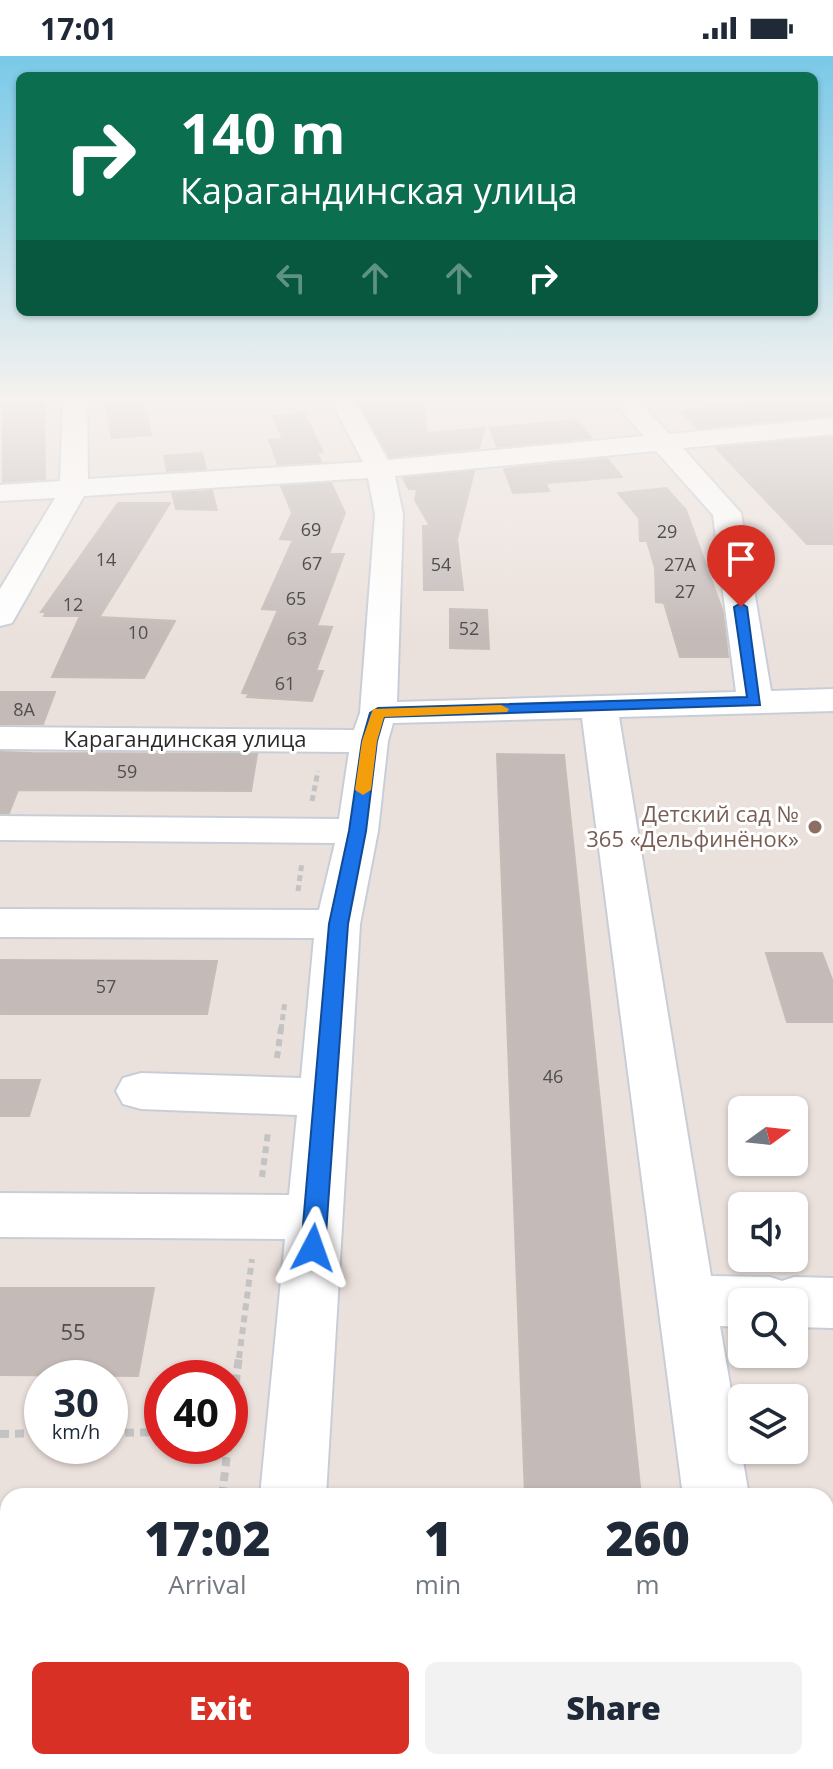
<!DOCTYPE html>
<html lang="en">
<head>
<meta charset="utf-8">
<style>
	body { margin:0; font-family:"Open Sans",sans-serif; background:#f2f2f3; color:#1f2937; height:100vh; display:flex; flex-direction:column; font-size:30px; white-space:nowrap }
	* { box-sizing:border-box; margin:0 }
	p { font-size:26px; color:#747a83 }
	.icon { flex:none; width:44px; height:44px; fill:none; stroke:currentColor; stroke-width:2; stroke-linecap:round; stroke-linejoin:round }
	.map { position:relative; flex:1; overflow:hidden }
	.drawer { position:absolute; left:0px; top:1432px; width:834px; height:282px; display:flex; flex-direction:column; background:#fff; border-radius:24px 24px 0 0; box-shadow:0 2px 6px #0004 }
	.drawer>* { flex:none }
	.top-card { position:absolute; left:16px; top:16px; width:802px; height:244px; border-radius:12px; box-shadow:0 2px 6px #0004; background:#0b6e4f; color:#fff; overflow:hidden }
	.needle { width:52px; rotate:75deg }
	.tools { position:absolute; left:728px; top:1040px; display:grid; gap:16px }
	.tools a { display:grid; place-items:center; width:80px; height:80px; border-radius:12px; background:#fff; box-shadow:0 2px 6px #0004; font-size:40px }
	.speed { position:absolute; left:24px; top:1304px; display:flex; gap:16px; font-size:40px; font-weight:700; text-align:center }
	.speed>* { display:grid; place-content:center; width:104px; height:104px; border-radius:50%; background:#fff; box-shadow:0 2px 6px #0004; line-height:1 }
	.speed small { font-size:20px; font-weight:400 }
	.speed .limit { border:12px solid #d22; background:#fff; color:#111 }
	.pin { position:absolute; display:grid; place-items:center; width:68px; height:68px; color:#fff; margin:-82px -34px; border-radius:50% 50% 50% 0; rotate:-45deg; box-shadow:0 0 8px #0007 }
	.pin .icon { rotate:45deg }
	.me { position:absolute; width:88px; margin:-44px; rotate:4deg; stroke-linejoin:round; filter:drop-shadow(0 0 6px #0008) }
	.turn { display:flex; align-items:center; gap:28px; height:168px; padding:0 32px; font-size:36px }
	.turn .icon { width:104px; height:104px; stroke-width:2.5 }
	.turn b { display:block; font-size:56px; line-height:68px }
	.lanes { display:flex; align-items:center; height:76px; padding:0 32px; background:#0003; justify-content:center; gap:40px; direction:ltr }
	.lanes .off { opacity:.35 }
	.eta { display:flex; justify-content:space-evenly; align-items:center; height:136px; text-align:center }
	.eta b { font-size:48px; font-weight:800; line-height:56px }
	.cta { display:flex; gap:16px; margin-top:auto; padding:16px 32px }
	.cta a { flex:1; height:92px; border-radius:12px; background:#d93025; color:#fff; font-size:32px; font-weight:800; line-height:92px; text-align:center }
	.cta a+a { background:#f2f2f3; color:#1f2937 }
	.status { display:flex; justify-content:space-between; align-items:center; height:56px; padding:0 40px; background:#fff; direction:ltr }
	.status svg { height:22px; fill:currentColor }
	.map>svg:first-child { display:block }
	.building { fill:#c4bbb9; stroke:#c6bcb6; stroke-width:2 }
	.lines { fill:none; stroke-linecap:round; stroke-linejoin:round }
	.minor-casing { stroke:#c8ced7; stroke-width:4 }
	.path-far2 { stroke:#c3c3c3; stroke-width:5; stroke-dasharray:6 4; stroke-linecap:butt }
	.path-far1 { stroke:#c3c3c3; stroke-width:6; stroke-dasharray:7 5; stroke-linecap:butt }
	.path { stroke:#c3c3c3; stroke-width:8; stroke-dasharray:9 6; stroke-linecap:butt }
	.minor { fill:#fff; fill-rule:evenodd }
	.route { fill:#1a73e8; stroke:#114b97; stroke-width:2 }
	.slow { fill:#f59e0b }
	.education-dot { fill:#8d6e63; stroke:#fff; stroke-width:3 }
	.labels { text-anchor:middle; stroke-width:6; stroke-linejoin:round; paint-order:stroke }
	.number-label { font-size:18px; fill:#504e4e }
	.street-label { font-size:22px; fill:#2a2a2a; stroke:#fff }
	.education-label { font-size:22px; fill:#785e54; stroke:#fff; text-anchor:end }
	.near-number-label { font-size:22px; fill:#504e4e }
</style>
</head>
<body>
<div class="status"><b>17:01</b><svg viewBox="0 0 49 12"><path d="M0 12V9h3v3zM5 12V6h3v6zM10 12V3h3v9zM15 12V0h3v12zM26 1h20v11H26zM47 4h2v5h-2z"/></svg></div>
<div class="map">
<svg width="833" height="1713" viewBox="0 0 833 1713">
	<rect width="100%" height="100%" fill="#ebe1dc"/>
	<g class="building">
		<path d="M3,343H44L45,423L3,426Z"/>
		<path d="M105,343H143L151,379L112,382Z"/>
		<path d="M357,343H425L426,377L484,372L479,392L390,401Z"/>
		<path d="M833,343V359L697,372L680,354Z"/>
		<path d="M304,357L323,396L317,397L321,406L278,408L269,384L283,383L273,360Z"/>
		<path d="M577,364L591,382L497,391L490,372Z"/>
		<path d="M833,381V488H807L716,392Z"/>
		<path d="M202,397L206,413L167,415L164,400Z"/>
		<path d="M607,403L622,421L546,427L549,435L513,437L504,413Z"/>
		<path d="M474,415L457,483L463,534H424L423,470H430L415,444L417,433H409L403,422Z"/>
		<path d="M331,427L345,457L329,498H344L317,570L332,571L316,615H323L312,645L247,641L249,638L242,637L278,554L262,553L293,484L280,483L292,457L281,430Z"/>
		<path d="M666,432L686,454L723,556L728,601H680L664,547L656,546L655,512L647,485H640L639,462L618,437Z"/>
		<path d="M212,435L217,454L176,453L172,437Z"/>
		<path d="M118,447H170L100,560H44L46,556H41Z"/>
		<path d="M450,553L487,554L489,593L450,592Z"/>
		<path d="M80,560L175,565L144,622L52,621Z"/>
		<path d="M0,636H55L43,668H0Z"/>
		<path d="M0,696L32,697L257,698L251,735L18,734L9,757H0Z"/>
		<path d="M497,698L564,699L641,1440H525Z"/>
		<path d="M766,897H822L833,926V966H787Z"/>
		<path d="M0,904L217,905L207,958H0Z"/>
		<path d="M0,1024H40L29,1060H0Z"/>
		<path d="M0,1232H154L138,1320L0,1319Z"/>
	</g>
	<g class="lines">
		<g class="minor-casing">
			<g id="minor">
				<path d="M63,343H87L88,423L363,406L330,343H354L388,404L644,380L612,343H637L669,378L833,362V378L683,392L741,457L771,635L833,633V655L619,661L711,1220L770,1221L782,1225L794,1221L833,1222V1272L794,1271V1246H742V1271L720,1270L749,1440H683L582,662L393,667L388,685L378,775L360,868L326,1440H260L285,1183L0,1181V1137L289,1139L297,1059L141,1053L123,1048L116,1035L123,1022L141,1017L301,1022L314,882L0,881V853L319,854L335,787L0,784V760L339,763L349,696L0,693V671L354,674L360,657L375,458L368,422L84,440L16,560L12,567L0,570V533L55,442L0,445V429L60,425ZM656,395L713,459L736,636L397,646L403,458L395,420Z"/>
				<rect x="826" y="1497" width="7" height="70"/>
				<path d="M0,1663L8,1664V1706H199L201,1713H0Z"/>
				<path d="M234,1706H310L309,1713H233Z"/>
				<path d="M718,1706H794L795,1713H719Z"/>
			</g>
		</g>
		<g class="path-far2">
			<path d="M312,745L318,715"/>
			<path d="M298,835L302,806"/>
			<path d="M281,974L285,945"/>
		</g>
		<g class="path-far1">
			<path d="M277,1002L281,972"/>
			<path d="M262,1121L268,1076"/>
			<path d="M239,1302L252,1203"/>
		</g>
		<g class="path">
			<path d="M230,1372L239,1300"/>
			<path d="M110,1377L162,1376"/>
			<path d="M0,1378L42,1377"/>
			<path d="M222,1440L228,1390"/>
		</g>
		<use href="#minor" class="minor"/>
	</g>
	<linearGradient id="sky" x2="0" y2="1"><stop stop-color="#79c9e8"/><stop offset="0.59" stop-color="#f6f2ef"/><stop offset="1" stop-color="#f6f2ef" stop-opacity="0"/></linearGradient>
	<rect width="833" height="582" fill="url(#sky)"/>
	<path class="route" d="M741,547L747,551L760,649L384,661L377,685L366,775L348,868L325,1192L321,1199L313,1202L304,1199L301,1192L329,868L349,775L362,685L370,657L378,652L747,641L734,551Z"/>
	<path class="slow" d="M501,649L509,653L507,656L384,661L377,685L371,734L363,739L355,734L362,685L373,653Z"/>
	<circle class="education-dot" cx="815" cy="771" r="8"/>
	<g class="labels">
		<g class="number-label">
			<text x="311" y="480">69</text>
			<text x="667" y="482">29</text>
			<text x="106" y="510">14</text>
			<text x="312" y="514">67</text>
			<text x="441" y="515">54</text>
			<text x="680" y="515">27А</text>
			<text x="685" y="542">27</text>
			<text x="296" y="549">65</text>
			<text x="73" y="555">12</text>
			<text x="469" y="579">52</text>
			<text x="138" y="583">10</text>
			<text x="297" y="589">63</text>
			<text x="285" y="634">61</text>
			<text x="24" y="660">8А</text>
			<text x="127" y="722">59</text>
			<text x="106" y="937">57</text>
			<text x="553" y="1027">46</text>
		</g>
		<g class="street-label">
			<text x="185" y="691">Карагандинская улица</text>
		</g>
		<g class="education-label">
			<text x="799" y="766">Детский сад №<tspan x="799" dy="25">365 «Дельфинёнок»</tspan></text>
		</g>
		<g class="near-number-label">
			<text x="73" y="1284">55</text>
		</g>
	</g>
</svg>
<div class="tools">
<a><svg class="needle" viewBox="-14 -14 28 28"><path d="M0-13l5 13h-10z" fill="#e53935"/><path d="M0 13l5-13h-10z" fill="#747a83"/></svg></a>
<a><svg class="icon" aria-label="sound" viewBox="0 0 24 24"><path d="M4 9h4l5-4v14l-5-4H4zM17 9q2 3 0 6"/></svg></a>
<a><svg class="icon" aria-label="search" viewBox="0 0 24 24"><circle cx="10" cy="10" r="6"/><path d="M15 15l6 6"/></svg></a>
<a><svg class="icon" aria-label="layers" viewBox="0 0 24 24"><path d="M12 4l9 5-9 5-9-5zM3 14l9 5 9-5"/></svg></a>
</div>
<div class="speed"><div>30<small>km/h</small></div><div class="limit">40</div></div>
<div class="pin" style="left:741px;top:551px;background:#d93025"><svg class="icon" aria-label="arrive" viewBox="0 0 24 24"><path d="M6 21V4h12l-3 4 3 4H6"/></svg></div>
<svg class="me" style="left:313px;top:1192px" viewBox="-20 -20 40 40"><path d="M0-17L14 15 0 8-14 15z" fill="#1a73e8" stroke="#fff" stroke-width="4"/></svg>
<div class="top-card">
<div class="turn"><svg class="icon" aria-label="right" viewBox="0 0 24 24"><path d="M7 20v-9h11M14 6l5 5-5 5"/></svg><div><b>140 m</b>Карагандинская улица</div></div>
<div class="lanes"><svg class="icon off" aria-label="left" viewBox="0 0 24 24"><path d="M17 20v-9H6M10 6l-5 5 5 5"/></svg><svg class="icon off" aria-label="ahead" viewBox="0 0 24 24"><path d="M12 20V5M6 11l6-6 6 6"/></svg><svg class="icon off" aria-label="ahead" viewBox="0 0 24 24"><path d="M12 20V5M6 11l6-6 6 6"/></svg><svg class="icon" aria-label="right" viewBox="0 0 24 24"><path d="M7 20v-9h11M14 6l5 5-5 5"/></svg></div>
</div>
<section class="drawer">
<div class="eta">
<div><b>17:02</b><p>Arrival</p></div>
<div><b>1</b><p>min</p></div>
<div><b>260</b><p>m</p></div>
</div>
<div class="cta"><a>Exit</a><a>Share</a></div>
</section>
</div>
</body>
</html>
